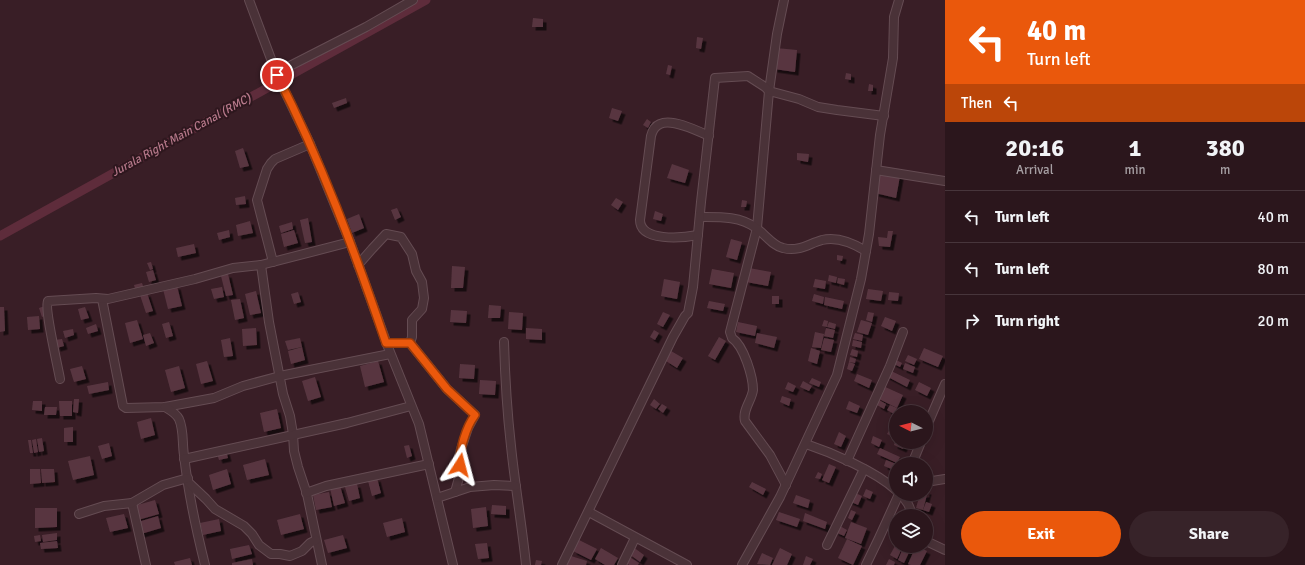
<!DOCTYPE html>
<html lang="en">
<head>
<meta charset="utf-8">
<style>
	body { margin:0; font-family:Signika,sans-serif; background:#372329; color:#f1f3f6; height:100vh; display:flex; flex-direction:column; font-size:15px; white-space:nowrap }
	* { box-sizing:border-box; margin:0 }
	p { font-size:13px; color:#a69fa3 }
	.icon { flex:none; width:22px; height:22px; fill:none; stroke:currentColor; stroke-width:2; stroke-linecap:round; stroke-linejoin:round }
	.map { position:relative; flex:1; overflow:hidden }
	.details { display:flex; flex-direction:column; background:#2b161c; width:360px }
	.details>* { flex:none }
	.top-card { background:#ea580c; color:#fff; overflow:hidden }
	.needle { width:26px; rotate:276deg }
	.tools { position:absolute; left:889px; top:405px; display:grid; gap:8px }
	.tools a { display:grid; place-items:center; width:44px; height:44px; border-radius:50%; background:#2b161c; box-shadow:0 4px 16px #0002,0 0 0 1px #47353b; font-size:20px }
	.pin { position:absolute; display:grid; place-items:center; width:34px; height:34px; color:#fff; margin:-17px; border:2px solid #fff; border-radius:50%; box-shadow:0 1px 4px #0007 }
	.me { position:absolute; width:44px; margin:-22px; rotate:9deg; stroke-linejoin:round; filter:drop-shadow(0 0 3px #0008) }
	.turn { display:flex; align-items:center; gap:14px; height:84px; padding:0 16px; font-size:18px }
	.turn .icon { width:52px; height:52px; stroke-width:2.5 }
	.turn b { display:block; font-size:28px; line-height:34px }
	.then { display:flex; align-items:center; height:38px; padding:0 16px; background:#0003; gap:8px; font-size:15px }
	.eta { display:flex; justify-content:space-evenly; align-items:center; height:68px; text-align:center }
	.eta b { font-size:24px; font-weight:700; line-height:28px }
	.button { display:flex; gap:8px; margin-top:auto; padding:8px 16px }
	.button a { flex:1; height:46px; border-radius:24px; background:#ea580c; color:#fff; font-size:16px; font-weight:700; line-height:46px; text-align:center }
	.button a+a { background:#372329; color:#f1f3f6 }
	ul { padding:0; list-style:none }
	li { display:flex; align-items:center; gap:12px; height:52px; padding:0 16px; border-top:1px solid #47353b }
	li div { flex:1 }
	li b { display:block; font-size:15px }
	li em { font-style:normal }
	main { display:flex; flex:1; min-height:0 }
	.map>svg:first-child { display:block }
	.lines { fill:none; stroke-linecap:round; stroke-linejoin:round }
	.canal { stroke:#5e2c3b; stroke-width:9 }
	.building { fill:#583640; filter:url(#shadow) }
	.minor-casing { stroke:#654c53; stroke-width:10 }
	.minor { stroke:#4a3238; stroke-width:8 }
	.route-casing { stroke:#983908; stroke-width:10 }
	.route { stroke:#ea580c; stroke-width:7 }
	.labels { text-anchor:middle; stroke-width:4; stroke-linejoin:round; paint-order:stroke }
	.water-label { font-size:12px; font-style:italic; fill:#b7798b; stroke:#2e171e }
</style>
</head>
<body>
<main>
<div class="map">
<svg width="945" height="565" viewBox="0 0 945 565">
	<defs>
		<filter id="shadow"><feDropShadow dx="3.5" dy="3.5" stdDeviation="0" flood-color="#0009"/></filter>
	</defs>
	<rect width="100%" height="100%" fill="#391e26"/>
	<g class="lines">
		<path class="canal" d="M0,236L426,0"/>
	</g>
	<g class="building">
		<path d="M533,18L543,19V27H532Z"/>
		<path d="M697,37L703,38L701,49L696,48Z"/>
		<path d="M776,48L797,50L795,72L774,69Z"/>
		<path d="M668,65L672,66L670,75L666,74Z"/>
		<path d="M846,73L851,74V80L845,79Z"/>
		<path d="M869,84L873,85V91H868Z"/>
		<path d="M346,98L347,103L334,108L332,103Z"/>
		<path d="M612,108L622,111L618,121L609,118Z"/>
		<path d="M647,119L651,122L648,128L643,125Z"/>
		<path d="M243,148L249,166L240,168L235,151Z"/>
		<path d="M797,153L809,154L808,162L797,160Z"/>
		<path d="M672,164L689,170L685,183L667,178Z"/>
		<path d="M879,172L900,176L896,198L875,193Z"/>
		<path d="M245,196L246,204L236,205L235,198Z"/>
		<path d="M616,198L623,202L618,210L611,205Z"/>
		<path d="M742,200L747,201L746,207H741Z"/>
		<path d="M397,208L401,217L395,220L391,210Z"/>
		<path d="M655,211L663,214L661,221L653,219Z"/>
		<path d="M359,214L364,228L352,233L347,219Z"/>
		<path d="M308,218L312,242L305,243L300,220Z"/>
		<path d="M250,221L253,233L238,236L236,225Z"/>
		<path d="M292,222L293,229L281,233L279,226Z"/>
		<path d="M229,230L230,237L219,240L217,233Z"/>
		<path d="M294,230L298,243L284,247L281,234Z"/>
		<path d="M888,231H893L890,247L879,246L878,237L887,238Z"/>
		<path d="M731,239L742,242L737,260L726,257Z"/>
		<path d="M194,244L196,253L178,257L176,248Z"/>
		<path d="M837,255L843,256L842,261L837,260Z"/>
		<path d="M151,262L153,269L150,270L147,263Z"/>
		<path d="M452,266L465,267L463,288H451Z"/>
		<path d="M749,268L771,272L768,286L746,282Z"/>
		<path d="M712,269L734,273L731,288L709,284Z"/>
		<path d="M153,270L156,280L149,282L146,272Z"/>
		<path d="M228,274L233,295L226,296L221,276Z"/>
		<path d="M829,275L837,277L836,283L828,281Z"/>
		<path d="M838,278L845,279L844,285L837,283Z"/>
		<path d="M664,279L680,282L677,299L661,296Z"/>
		<path d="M815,279L826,281L825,289L813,287Z"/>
		<path d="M142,283L144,289L136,292L134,285Z"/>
		<path d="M177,286L182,306L168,309L163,289Z"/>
		<path d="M222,287L224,297L214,299L211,289Z"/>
		<path d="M868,289L883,291L881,301L866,299Z"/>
		<path d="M256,291L261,313L250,315L245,294Z"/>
		<path d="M298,292L301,302L294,304L291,294Z"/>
		<path d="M889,292L899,293L898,301L888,300Z"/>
		<path d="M147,293L153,311L146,313L140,295Z"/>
		<path d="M814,294L824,297L823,304L812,301Z"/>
		<rect x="772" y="296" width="7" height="8"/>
		<path d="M825,297L844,301L842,309L824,305Z"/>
		<path d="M240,299L244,318L235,320L231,300Z"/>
		<path d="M709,301L725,304L723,311L707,308Z"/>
		<path d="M489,305L501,306L500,318H488Z"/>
		<path d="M45,306L47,315L42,317L39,308Z"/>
		<path d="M0,307H4L5,331L0,332Z"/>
		<path d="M85,307L89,318L81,320L78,309Z"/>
		<path d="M451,310L467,311L466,323L450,322Z"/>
		<path d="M509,312L523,313L522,330L508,329Z"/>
		<path d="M663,312L670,315L663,327L657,324Z"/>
		<path d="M868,312L874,313L872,322L866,320Z"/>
		<path d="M39,316L40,329L28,330L27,317Z"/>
		<path d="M885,317L896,321L892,331L881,326Z"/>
		<path d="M137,320L143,339L130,343L125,323Z"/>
		<path d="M824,320L828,321L827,327L822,326Z"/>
		<path d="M861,320L872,323L868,335L857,332Z"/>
		<path d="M169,322L173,336L166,338L162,324Z"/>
		<path d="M738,322L757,326L755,336L736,332Z"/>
		<path d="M829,322L836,324L835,329L827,327Z"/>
		<path d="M96,324L98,331L88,334L86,328Z"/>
		<path d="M256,328L257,345L243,346L242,329Z"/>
		<path d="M526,328L542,329V340L526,339Z"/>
		<path d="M826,328L835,330L833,338L824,336Z"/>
		<path d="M73,329L74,335L65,338L63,331Z"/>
		<path d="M654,330L659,333L655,340L650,337Z"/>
		<path d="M815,332L824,334L821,348L812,347Z"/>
		<path d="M150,333L154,343L146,346L143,335Z"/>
		<path d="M757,333L777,337L774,348L755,343Z"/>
		<path d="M855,333L863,335L862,341L853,339Z"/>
		<path d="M719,337L726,341L715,360L708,356Z"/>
		<path d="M230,338L233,356L224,357L221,340Z"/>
		<path d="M300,338L302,347L288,350L285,341Z"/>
		<path d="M824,338L834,340L831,352L821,350Z"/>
		<path d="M62,339L64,346L57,348L55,340Z"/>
		<path d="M853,340L862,342L861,348L852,346Z"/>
		<path d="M302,347L305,360L291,364L288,351Z"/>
		<path d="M811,348L820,351L817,364L808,361Z"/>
		<path d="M924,348L943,356L938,367L919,359Z"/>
		<path d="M852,349L858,351L857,357L850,355Z"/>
		<path d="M671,351L683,358L677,368L666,361Z"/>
		<path d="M908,355L917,359L914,365L905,361Z"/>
		<path d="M850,357L856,359L855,363L849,362Z"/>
		<path d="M894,359L902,363L900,367L892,363Z"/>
		<path d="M207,361L213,381L201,384L196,364Z"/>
		<path d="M378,361L384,382L365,387L360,366Z"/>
		<path d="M849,362L855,364L852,371L847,369Z"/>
		<path d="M905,363L915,367L913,373L903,369Z"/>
		<path d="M460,364L475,365L474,379L459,378Z"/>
		<path d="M82,366L86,379L74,382L70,369Z"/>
		<path d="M179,366L185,388L171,392L165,370Z"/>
		<path d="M889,370L910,380L907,387L886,376Z"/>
		<path d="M857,374L872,380L869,388L854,381Z"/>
		<path d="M315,377L321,397L308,401L302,381Z"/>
		<path d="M812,378L821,382L819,387L809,383Z"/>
		<path d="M480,380L496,381L495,395L479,394Z"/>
		<path d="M803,381L812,386L809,391L800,387Z"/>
		<path d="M108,382L109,390L89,394L87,386Z"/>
		<path d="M788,382L796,386L793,392L785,389Z"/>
		<path d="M919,382L931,388L927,396L915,390Z"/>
		<path d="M883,386L903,395L897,408L877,398Z"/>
		<path d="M782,396L791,399L789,406L780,402Z"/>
		<path d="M74,399H79L78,413L73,412Z"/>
		<path d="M654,399L660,404L656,409L650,405Z"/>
		<path d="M879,400L886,404L884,409L877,405Z"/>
		<path d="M33,401H42V411L32,410Z"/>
		<path d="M59,401H72V416H60Z"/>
		<path d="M849,401L860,406L857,413L846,409Z"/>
		<path d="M662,404L667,407L663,413L658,409Z"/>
		<path d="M890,405L897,408L894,414L887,410Z"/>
		<path d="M45,407H57L56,415H44Z"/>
		<path d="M277,409L281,428L264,432L260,413Z"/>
		<path d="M151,418L155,435L141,439L137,422Z"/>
		<path d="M73,427V442H64V428Z"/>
		<path d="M890,429L896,432V438L887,434Z"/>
		<path d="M839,432L846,436L841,447L834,444Z"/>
		<path d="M873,436L882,440L879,447L871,443Z"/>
		<path d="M42,438L44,451L39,452L37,439Z"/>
		<path d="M36,439L38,452L34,453L32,440Z"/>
		<path d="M28,440H31L33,453H30Z"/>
		<path d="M895,442H900L905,444L903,449L894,445Z"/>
		<path d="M109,443L112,456L102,459L98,446Z"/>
		<path d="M409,445L412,456L407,458L404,446Z"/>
		<path d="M880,448L900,457L897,463L877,454Z"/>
		<path d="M226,451L228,458L219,460L217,453Z"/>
		<path d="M90,456L94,475L73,480L68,461Z"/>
		<path d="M265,459L269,475L247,480L243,465Z"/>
		<path d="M886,460L896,464L894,470L884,466Z"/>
		<path d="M829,464L836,467L829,483L822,480Z"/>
		<path d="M30,469H40L41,483L30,484Z"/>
		<path d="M41,469H54L55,482L42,483Z"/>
		<path d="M227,469L231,484L213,490L209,475Z"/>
		<path d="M818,472L822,474L820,479L815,478Z"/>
		<path d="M377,478L381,493L372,496L368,481Z"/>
		<path d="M752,482L766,489L763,495L749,487Z"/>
		<path d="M357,484L360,498L349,501L345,487Z"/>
		<path d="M340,486L345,503L334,506L330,488Z"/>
		<path d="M866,489L873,492L870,499L863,496Z"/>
		<path d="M926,491H928L923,510L916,508L920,494H926Z"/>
		<path d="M329,492L332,507L316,510L313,495Z"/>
		<path d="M853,492L862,496L858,505L849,501Z"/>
		<path d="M796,495L810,500L808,508L793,503Z"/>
		<path d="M155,500L159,514L138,520L134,506Z"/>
		<path d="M926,502L932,504L929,512L923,510Z"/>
		<path d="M492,505L506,506V515L491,514Z"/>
		<path d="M486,507L488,526L473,528L471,509Z"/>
		<path d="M35,508H57V527L35,528Z"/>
		<path d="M851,510L856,512L852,520L848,518Z"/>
		<path d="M779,512L800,519L797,527L776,520Z"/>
		<path d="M805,513L827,522L825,529L803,521Z"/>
		<path d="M124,514L128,528L110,532L106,518Z"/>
		<path d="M300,514L304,529L281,535L277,520Z"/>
		<path d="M158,516L161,528L141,534L138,522Z"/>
		<path d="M402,518L405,532L387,537L383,523Z"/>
		<path d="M219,519L221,531L203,535L200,523Z"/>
		<path d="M851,522L867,528L861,544L845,538Z"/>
		<path d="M838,525L847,530L844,536L835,532Z"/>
		<path d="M57,533V540L43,542L42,535Z"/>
		<path d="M40,535L41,541L35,542L34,536Z"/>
		<path d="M343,535L347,548L328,553L324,540Z"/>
		<path d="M847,539L862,546L853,565L838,558Z"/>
		<path d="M579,540L597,549L591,560L573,551Z"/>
		<path d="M57,541L58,548L41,549L40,543Z"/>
		<path d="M487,543L489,558L478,559L475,544Z"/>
		<path d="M249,545L252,554L232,559L230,549Z"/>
		<path d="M895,546H903L897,559L890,555Z"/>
		<path d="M904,546H912L904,563L898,560Z"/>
		<path d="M916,546L927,551L920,565H911L908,564Z"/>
		<path d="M633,547L644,555L640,562L629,554Z"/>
		<path d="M601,548L618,558L614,565H605L595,559Z"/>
		<path d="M780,548L792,554L787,565H772Z"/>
		<path d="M762,553L773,558L770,565L757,564Z"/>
		<path d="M571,556L587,561L586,565H567Z"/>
		<path d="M628,556L639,563L638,565H629L624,561Z"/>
		<path d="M806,556L813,559L810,565H803Z"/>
		<path d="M190,558L192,565H175L174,562Z"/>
		<path d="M252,559L253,565H232V563Z"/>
		<path d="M889,559L895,562L894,565H886Z"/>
		<path d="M536,560L542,561L541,565H535Z"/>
	</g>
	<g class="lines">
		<g class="minor-casing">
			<g id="minor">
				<path d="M249,0L277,75L310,144L350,242L388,347L419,424L453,565"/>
				<path d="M784,0L777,34L769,91L757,228L730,332L732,338C744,346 753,377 753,390C752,400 742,410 745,421L770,455L786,485"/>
				<path d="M276,73L366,27L413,0"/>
				<path d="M876,170L945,181"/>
				<path d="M700,217C719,217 740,216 756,228C765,234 773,246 783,248C799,252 808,244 822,240C838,236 853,243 866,251"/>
				<path d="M698,235C682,238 640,242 640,220L651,136C652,132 655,126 660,124C672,118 698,131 709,136"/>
				<path d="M273,262L257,200L267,169L271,163L275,159L310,144"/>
				<path d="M261,265L269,322L283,394L290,416L293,434L294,451L298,467L307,494L322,565"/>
				<path d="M358,265L372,249L386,234L401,237L412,254L416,271L422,282L424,298L422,309L412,320V337L410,343"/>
				<path d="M102,299L123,406L126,408L165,407L214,398L243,386L280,376L390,354"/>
				<path d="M504,342C505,377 507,411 511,446C515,486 522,525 526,565"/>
				<path d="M386,343H410L447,389L475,415L468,428L461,449L459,457L460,474L455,492"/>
				<path d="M60,379C58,367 44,308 48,301L96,298L108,299L195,279L233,268L261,265L350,242"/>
				<path d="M165,407C170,410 176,413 179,419C184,430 182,443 184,455C188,492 196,529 205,565"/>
				<path d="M926,428L945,384"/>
				<path d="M806,444C833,453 875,471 896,490"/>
				<path d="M184,459L347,423L411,406"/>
				<path d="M847,461L890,366L903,332"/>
				<path d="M912,464L921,442"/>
				<path d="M926,482L945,479"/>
				<path d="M189,483L206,499L215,509L244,526L252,534L259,545L271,554H280L290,556L302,551L310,543L316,540"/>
				<path d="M306,493L326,486L429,464"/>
				<path d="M900,494C907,501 910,506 912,516"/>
				<path d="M437,498L470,487L494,485L516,486"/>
				<path d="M132,503L146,565"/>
				<path d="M589,512L687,565"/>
				<path d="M79,514L104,506L132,503L163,485L188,478"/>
				<path d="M926,541L945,550"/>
				<path d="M827,545L864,469"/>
				<path d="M562,565L673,337L685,316L688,313L693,287L701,202L715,78L748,76L765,87L769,91L799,99L818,107L837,110L884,116"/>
				<path d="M622,565L635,538"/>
				<path d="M742,565L780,497L837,375L861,279L869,234L880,135L893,58L894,17L899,0"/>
				<path d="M866,565L879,538L899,494"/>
			</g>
		</g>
		<use href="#minor" class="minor"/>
	</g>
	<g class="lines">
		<g class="route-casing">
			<path id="route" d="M277,75C321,161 355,252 386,343H410L447,389L475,415C466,427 459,450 460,465"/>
		</g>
		<use href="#route" class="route"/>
	</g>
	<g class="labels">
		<g class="water-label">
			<text transform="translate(181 135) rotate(-29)" y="4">Jurala Right Main Canal (RMC)</text>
		</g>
	</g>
</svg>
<div class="tools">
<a><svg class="needle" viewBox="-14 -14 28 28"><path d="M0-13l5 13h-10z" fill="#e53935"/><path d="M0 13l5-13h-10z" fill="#a69fa3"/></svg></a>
<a><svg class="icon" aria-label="sound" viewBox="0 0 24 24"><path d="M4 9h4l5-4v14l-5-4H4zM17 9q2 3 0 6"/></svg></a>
<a><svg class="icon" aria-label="layers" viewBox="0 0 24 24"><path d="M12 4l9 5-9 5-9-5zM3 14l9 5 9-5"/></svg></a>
</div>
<div class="pin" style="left:277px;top:75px;background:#d93025"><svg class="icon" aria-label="arrive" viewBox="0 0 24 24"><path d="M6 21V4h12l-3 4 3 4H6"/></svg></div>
<svg class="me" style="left:460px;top:465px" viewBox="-20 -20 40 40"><path d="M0-17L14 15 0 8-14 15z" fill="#ea580c" stroke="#fff" stroke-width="4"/></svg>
</div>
<section class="details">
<div class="top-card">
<div class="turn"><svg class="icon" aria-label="left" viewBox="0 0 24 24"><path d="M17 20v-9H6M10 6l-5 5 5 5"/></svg><div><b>40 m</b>Turn left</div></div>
<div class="then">Then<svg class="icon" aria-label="left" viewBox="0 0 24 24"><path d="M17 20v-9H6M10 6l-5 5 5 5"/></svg></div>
</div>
<div class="eta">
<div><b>20:16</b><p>Arrival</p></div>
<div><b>1</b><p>min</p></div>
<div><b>380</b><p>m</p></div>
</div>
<ul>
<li><svg class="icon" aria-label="left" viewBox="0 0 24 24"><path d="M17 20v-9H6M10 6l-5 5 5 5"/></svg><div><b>Turn left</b></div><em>40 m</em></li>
<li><svg class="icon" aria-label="left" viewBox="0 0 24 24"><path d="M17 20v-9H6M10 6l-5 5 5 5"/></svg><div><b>Turn left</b></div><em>80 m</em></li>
<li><svg class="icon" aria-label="right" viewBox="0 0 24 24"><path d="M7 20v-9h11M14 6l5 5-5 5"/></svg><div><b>Turn right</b></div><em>20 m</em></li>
</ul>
<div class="button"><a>Exit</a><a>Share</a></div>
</section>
</main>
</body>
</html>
